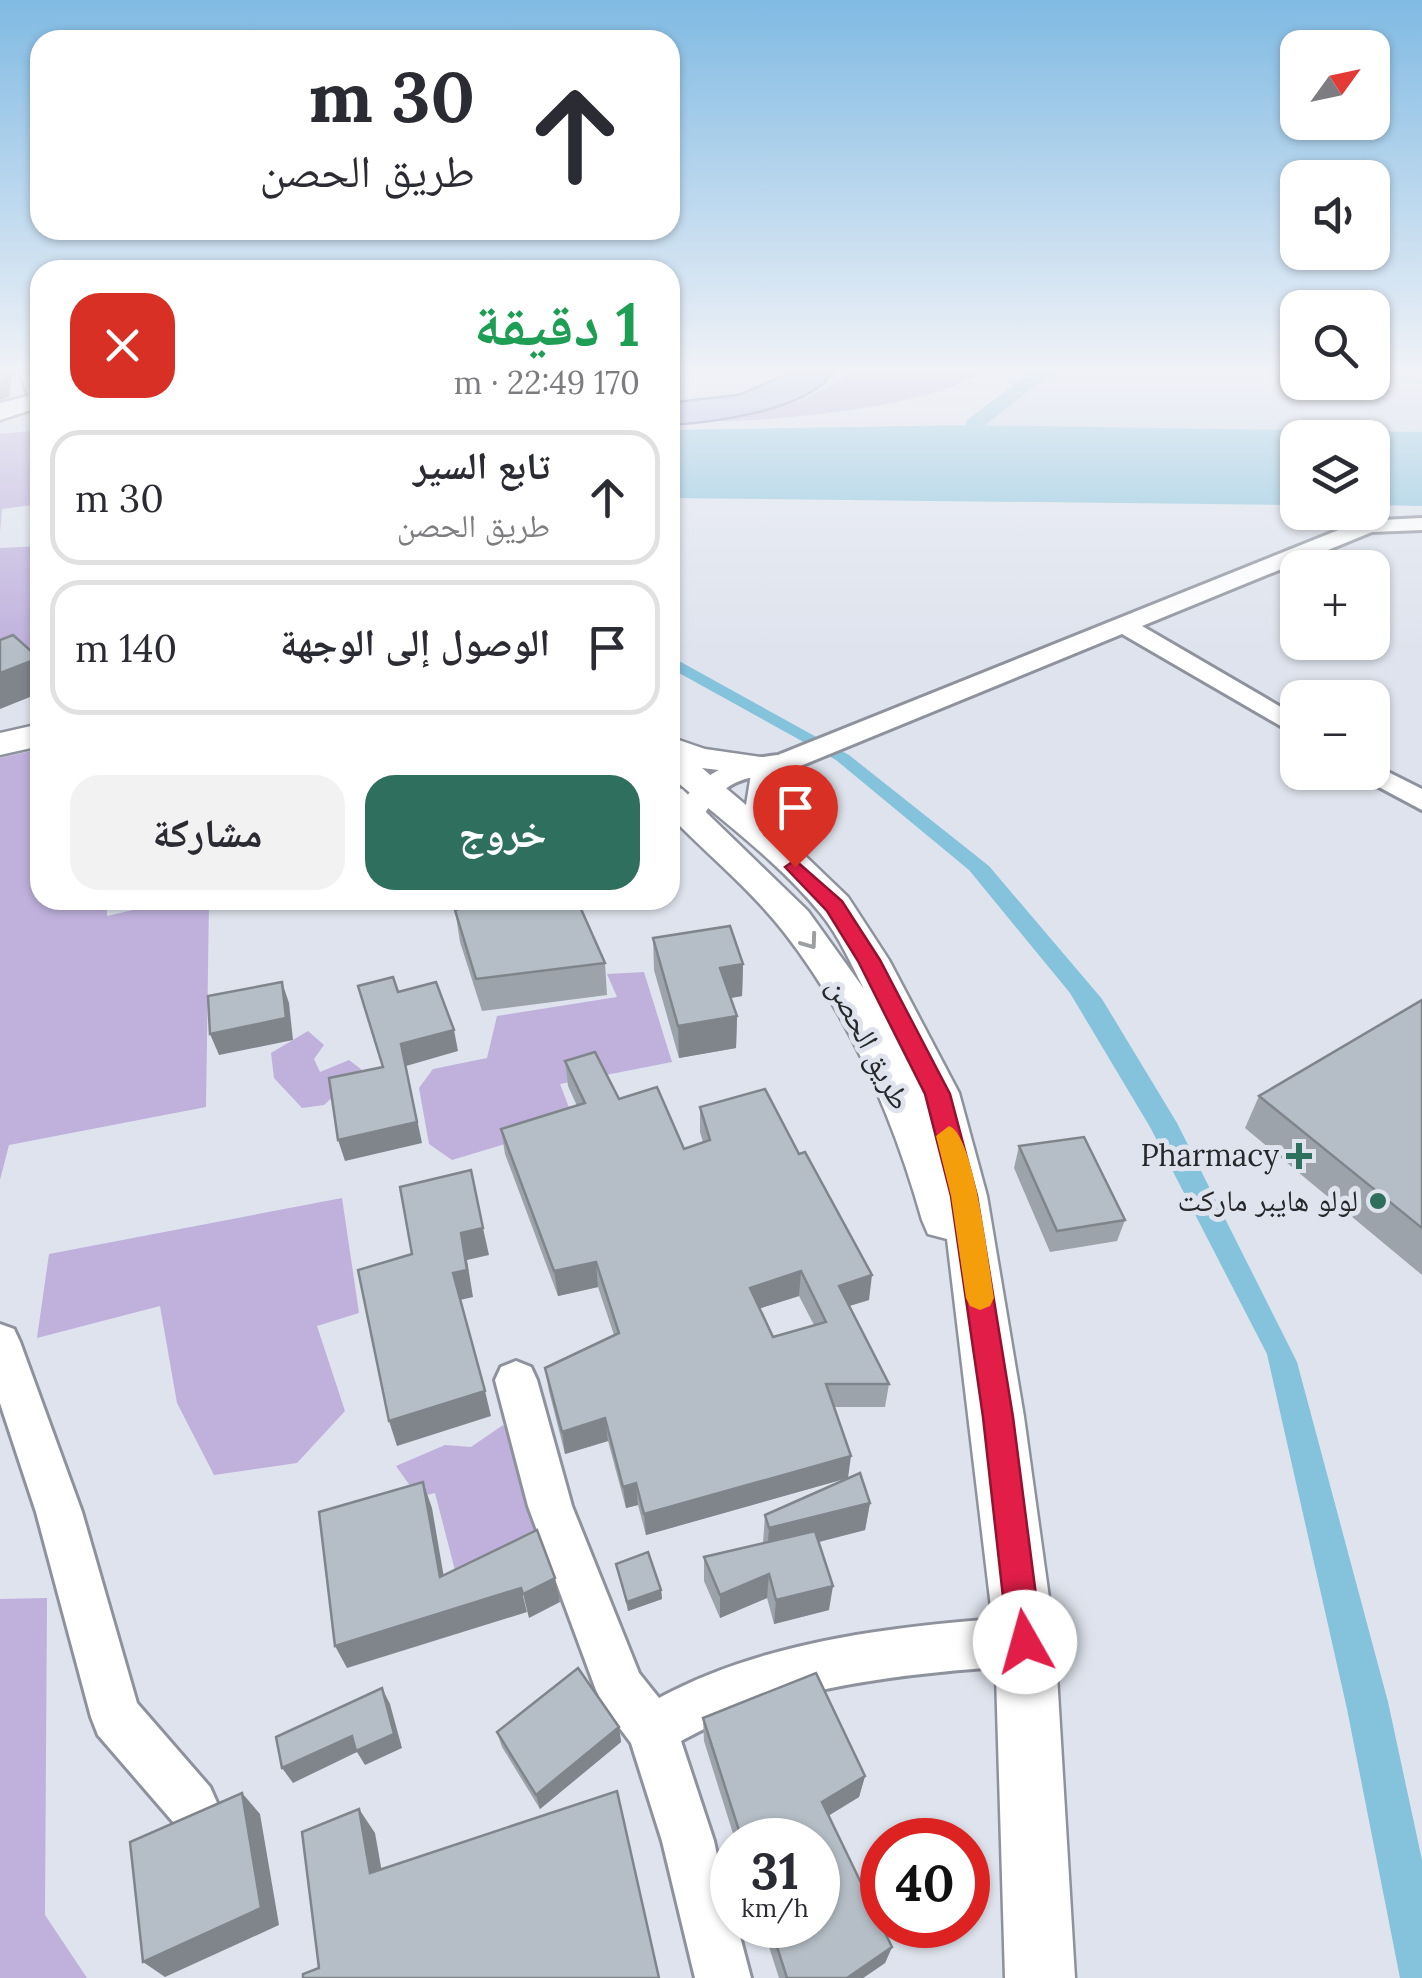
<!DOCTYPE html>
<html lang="ar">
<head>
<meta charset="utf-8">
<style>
	body { margin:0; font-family:Lora,"Noto Naskh Arabic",serif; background:#f2f2f3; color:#2b2b33; direction:rtl; height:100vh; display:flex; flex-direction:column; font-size:38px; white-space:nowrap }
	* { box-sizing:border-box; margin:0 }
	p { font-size:32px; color:#7c7c81 }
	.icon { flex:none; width:55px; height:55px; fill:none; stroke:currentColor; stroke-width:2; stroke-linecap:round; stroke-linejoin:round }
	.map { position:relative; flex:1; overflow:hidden; direction:ltr }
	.details { position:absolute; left:30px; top:260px; width:650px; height:650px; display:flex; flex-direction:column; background:#fff; border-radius:30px; box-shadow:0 2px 8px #0004; direction:rtl }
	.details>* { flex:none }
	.top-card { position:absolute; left:30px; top:30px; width:650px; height:210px; border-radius:30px; box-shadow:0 2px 8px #0004; direction:rtl; background:#fff; color:#2b2b33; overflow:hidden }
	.needle { width:65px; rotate:57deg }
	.fabs { position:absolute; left:1280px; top:30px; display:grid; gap:20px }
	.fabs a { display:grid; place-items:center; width:110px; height:110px; border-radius:20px; background:#fff; box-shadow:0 2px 8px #0004; font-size:50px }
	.speed { position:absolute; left:710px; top:1818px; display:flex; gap:20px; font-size:50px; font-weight:700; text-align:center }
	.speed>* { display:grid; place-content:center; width:130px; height:130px; border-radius:50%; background:#fff; box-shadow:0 2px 8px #0004; line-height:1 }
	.speed small { font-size:25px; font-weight:400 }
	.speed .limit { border:15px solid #d22; background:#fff; color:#111 }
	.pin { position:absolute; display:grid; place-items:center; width:85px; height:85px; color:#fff; margin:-102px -42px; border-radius:50% 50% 50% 0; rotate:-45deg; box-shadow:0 0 10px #0007 }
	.pin .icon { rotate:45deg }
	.me { position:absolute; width:110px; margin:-55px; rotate:353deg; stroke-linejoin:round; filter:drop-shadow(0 0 8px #0008) }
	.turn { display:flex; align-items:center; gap:35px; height:210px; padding:0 40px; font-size:45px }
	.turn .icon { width:130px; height:130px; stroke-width:2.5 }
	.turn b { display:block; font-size:70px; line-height:85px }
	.round { display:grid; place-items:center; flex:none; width:105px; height:105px; border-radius:30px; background:#f2f2f3 }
	.head { display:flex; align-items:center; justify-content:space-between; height:170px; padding:0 40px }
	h1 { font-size:60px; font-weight:800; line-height:75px; color:#1e9e55 }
	.primary-button { display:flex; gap:20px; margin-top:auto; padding:20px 40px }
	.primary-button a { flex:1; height:115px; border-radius:30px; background:#2f6f5e; color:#fff; font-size:40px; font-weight:800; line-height:115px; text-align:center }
	.primary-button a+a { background:#f2f2f3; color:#2b2b33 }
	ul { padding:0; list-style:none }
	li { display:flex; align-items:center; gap:30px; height:135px; margin:0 20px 15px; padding:0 20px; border:5px solid #e1e1e2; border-radius:30px }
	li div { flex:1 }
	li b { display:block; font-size:38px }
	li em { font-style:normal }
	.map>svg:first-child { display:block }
	.built { fill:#cfd8e8 }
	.green { fill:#bfb1dc }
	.water { fill:#85c2dc }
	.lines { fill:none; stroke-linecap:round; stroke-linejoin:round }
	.canal { fill:#85c2dc; fill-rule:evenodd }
	.minor-casing { stroke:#8e929c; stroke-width:6 }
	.tertiary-casing { stroke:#8e929c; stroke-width:5 }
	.secondary-casing { stroke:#8e929c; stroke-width:5 }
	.trunk-casing { stroke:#7679a4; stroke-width:5 }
	.minor { fill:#fff; fill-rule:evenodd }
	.tertiary { fill:#fff; fill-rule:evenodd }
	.secondary { fill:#fff; fill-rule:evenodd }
	.trunk { fill:#b4b7ea; fill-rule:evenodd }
	.wall { fill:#9ca3aa; fill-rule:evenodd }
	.shaded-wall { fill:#7f858b }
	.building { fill:#b5bec6; stroke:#7f858b; stroke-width:2.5; fill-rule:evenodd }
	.oneway { stroke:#9d9e9f }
	.route { fill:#e11d48; stroke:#92132f; stroke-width:2.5 }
	.slow { fill:#f59e0b }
	.poi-dot { fill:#2f6f5e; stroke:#dee3ed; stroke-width:4 }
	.labels { text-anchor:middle; stroke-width:10; stroke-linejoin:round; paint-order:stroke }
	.street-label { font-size:30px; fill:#25272a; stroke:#dee3ed }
	.poi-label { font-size:30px; fill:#25272a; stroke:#dee3ed; text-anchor:end }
</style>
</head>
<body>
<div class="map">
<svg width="1422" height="1978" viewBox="0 0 1422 1978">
	<rect width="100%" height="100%" fill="#dee3ed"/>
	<path class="built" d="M1043,372H1297L1298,382H1372L1373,372H1422V432L973,425Z"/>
	<g class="green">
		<path d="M850,372H979C945,405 769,422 719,421C764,414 814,400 850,372Z"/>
		<path d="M40,430V504L2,509L0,532V434Z"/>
		<path d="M40,546V646L0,659V548Z"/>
		<path d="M40,749V900H107V916L176,900H209L206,1107L9,1145L0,1180V758Z"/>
		<path d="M644,972L672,1062L560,1084L575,1123L452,1160L429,1144L419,1088L433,1069L487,1058L497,1016L617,997L607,974Z"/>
		<path d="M308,1031L324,1045L314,1059L320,1072L349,1060L362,1070L324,1105L302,1108L274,1078L271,1053Z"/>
		<path d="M342,1198L359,1313L317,1326L345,1411L297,1463L214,1475L177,1403L160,1306L37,1338L49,1254Z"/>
		<path d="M503,1425L516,1439L545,1538L459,1586L435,1493L418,1497L396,1466L445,1445L471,1447Z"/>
		<path d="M47,1598L45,1915L87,1978H0V1599Z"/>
	</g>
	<g class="water">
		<path d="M973,425L1422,432V506L1373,505L1372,438H1298L1297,505L670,498V430Z"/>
		<path d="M670,656L849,755L989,866L1102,999L1177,1123L1297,1362L1388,1702L1422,1860V1978H1400L1347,1709L1267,1354L1150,1127L1070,993L969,870L836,760L670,668Z"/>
	</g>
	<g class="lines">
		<path class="canal" d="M1031,372H1053L980,429H966V421Z"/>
		<g class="minor-casing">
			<g id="minor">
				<path d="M20,372H38L40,405L30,400Z"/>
				<path d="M1422,518V530L1372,532L1142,626L1298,717V736L1122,634L793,769C739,782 731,772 699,822H679L675,816C694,773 733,760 778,755L1361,521Z"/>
				<path d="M1372,764L1422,789V810L1362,778L1359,772H1372Z"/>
				<path d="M0,1324L14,1329L20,1342L82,1512L137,1703L210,1787L218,1805L210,1823L192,1831L174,1823L98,1735L91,1717L36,1512L0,1403Z"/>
				<path d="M516,1361L531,1367L537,1380L572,1506L639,1673L659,1698C768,1639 903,1625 1025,1617L1042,1624L1049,1641L1042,1658L1025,1665C911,1673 783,1684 681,1741L714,1841L732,1925H737L751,1978H695L662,1841L631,1743L604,1707L596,1690L528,1506L495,1380L501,1367Z"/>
			</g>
		</g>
		<g class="tertiary-casing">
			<g id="tertiary">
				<path d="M40,393V407L0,420V403Z"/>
				<path d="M670,737L705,749L768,758L773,765L769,771L781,780V806L805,839L797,848L848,897L889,960L959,1093L987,1196L1024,1417L1055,1641L1075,1978H1005L995,1641L947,1239L928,1234L922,1220C893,1117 849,1015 783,931C750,889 707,854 670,816V786L682,789L808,911L864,989C851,964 839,936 821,914C779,862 721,820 670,776ZM702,768L751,774L746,805Z"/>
			</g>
		</g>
		<g class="secondary-casing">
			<path id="secondary" d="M40,724V746L0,755V733Z"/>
		</g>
		<g class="trunk-casing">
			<path id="trunk" d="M796,372H832C805,410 713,421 670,424V404L739,396Z"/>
		</g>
		<use href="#minor" class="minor"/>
		<use href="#tertiary" class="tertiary"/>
		<use href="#secondary" class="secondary"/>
		<use href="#trunk" class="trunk"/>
	</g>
	<g class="wall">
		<path d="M455,910L605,963L607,995L482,1011L460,942Z"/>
		<path d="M653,938L743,964L742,996L730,998L737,1016L736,1048L679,1058L654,970Z"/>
		<path d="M1422,1000V1275L1245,1128L1259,1096Z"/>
		<path d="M565,1061L684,1149L703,1142L700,1132V1107L869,1300L849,1306L889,1384L885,1407H834L848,1478L870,1503L865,1530L819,1542L829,1610L774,1624L767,1598L720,1618L704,1581V1557L763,1543L765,1515L847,1478L646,1535L638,1505L626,1508L608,1441L565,1454L549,1391L545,1368L614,1335L598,1287L558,1296L505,1154L501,1129L577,1106L568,1086ZM799,1296L814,1325L773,1337L760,1308Z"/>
		<path d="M1019,1146L1125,1220L1117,1241L1050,1252L1014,1168Z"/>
		<path d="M616,1564L661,1590L662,1599L628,1611Z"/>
		<path d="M703,1718L865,1776L859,1797L828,1816L892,1947L885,1963L863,1978H779L762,1925H818V1840H735L704,1741Z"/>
		<path d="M619,1727L621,1742L540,1809L502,1747L497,1732Z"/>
	</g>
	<g class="shaded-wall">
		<path d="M5,372H13L9,397L0,400V383Z"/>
		<path d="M39,658L40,693L0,709V673Z"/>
		<path d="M743,964L742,996L720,1000V968Z"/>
		<path d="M282,982L289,1003L293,1040L219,1055L210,1034Z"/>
		<path d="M737,1016L736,1048L679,1058L678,1026Z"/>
		<path d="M454,1030L458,1051L406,1066L422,1143L345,1161L338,1140L401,1044Z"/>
		<path d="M483,1228L489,1255L467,1260L473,1297L460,1300L453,1273L461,1233Z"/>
		<path d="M596,1262L598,1287L558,1296L554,1271Z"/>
		<path d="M801,1271L799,1296L749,1312L750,1288Z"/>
		<path d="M872,1275L869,1300L836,1310L839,1286Z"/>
		<path d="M485,1391L491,1416L397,1446L389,1421Z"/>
		<path d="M605,1418L608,1441L565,1454L562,1432Z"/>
		<path d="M851,1456L848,1478L646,1535L644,1514Z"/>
		<path d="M423,1482L432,1508L448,1601L440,1577Z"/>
		<path d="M636,1483L638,1505L626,1508L623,1487Z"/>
		<path d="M870,1503L865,1530L767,1555L769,1528Z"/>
		<path d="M769,1574L767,1598L720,1618V1595Z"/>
		<path d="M555,1578L560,1602L529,1618L523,1594Z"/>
		<path d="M833,1586L829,1610L774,1624L776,1600Z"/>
		<path d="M521,1588L527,1612L347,1668L335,1646Z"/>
		<path d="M661,1590L662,1599L628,1611L627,1602Z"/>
		<path d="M382,1688L390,1704L402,1748L365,1765L357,1752L293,1783L282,1768Z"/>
		<path d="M619,1727L621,1742L540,1809L536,1795Z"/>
		<path d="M865,1776L859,1797L818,1822L822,1802Z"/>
		<path d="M242,1793L260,1814L279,1925L165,1977L143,1962Z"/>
		<path d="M359,1809L375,1833L386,1895L370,1873Z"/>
		<path d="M892,1947L885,1963L863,1978H847Z"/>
	</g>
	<g class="building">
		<path d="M0,372H5L3,382L0,383Z"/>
		<path d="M13,635L39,658L0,673V640Z"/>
		<path d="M492,900H577L605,963L476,979L455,910Z"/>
		<path d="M730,926L743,964L720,968L737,1016L678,1026L653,938Z"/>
		<path d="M393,977L398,992L436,982L454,1030L401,1044L417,1122L338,1140L329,1078L383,1067L358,986Z"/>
		<path d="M282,982L286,1018L210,1034L208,996Z"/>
		<path d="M1422,1000V1228L1259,1096Z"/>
		<path d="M595,1052L619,1099L657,1087L684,1149L710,1140L700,1107L765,1089L799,1154L805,1152L872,1275L839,1286L889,1384H826L851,1456L644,1514L636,1483L623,1487L605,1418L562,1432L545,1368L619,1333L596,1262L554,1271L501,1129L585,1103L565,1061ZM801,1271L826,1322L773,1337L750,1288Z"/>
		<path d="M1084,1137L1125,1220L1057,1231L1019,1146Z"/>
		<path d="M471,1170L483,1228L461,1233L467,1270L453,1273L485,1391L389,1421L358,1270L412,1254L400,1187Z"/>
		<path d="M860,1473L870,1503L769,1528L765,1515Z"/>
		<path d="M423,1482L440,1577L537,1530L555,1578L523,1594L521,1588L335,1646L319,1512Z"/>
		<path d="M815,1531L833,1586L776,1600L769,1574L720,1595L704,1557Z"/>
		<path d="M648,1552L661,1590L627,1602L616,1564Z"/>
		<path d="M578,1668L619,1727L536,1795L497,1732Z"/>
		<path d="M816,1673L865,1776L822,1802L892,1947L847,1978H787L770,1925H818V1840H742L703,1718Z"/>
		<path d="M382,1688L394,1734L356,1751L352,1736L282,1768L276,1737Z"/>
		<path d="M617,1791L659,1978H303V1974L319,1968L302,1832L359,1809L370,1873Z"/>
		<path d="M242,1793L261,1908L143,1962L130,1842Z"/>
	</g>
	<defs><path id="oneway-chevron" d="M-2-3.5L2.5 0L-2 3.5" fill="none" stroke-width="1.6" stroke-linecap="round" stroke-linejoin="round" transform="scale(2.5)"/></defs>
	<use class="oneway" href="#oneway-chevron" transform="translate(810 942) rotate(54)"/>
	<linearGradient id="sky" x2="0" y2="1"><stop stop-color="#80bae3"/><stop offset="0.57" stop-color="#f0f2f7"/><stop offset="1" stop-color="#f0f2f7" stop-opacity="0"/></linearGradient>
	<rect width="1422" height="649" fill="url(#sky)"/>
	<path class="route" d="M795,860L842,901L880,960L950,1094L977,1196L1013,1417L1042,1642L1037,1653L1025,1658L1013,1653L1008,1642L983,1417L951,1196L925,1094L858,961L827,911L785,867Z"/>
	<path class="slow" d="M949,1126C975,1135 989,1268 994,1298L990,1306L980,1310L970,1306L966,1298L951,1196L936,1136Z"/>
	<g class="poi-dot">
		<path d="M1294 1141h10v10h10v10h-10v10h-10v-10h-10v-10h10z"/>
		<circle cx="1378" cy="1201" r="10"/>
	</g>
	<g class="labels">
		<g class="street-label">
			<text transform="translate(869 1044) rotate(62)" y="10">طريق الحصن</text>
		</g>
		<g class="poi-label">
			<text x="1279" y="1166">Pharmacy</text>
			<text x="1358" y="1211">لولو هايبر ماركت</text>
		</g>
	</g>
</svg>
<div class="fabs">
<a><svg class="needle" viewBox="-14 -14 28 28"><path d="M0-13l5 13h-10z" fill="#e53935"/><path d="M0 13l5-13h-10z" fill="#7c7c81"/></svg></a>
<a><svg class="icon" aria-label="sound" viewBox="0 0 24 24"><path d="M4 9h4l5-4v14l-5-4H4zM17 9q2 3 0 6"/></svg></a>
<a><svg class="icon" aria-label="search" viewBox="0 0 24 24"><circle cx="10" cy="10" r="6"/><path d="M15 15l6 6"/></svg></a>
<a><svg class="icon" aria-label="layers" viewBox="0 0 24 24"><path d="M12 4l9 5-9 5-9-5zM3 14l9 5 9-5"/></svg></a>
<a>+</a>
<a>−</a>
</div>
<div class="speed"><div>31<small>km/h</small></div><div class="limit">40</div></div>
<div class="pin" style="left:795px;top:867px;background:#d93025"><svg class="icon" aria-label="arrive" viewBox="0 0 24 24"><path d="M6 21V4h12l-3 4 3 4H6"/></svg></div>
<svg class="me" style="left:1025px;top:1642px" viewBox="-20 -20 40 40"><circle r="19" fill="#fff"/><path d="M0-13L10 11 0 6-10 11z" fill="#e11d48"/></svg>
<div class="top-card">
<div class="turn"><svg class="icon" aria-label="ahead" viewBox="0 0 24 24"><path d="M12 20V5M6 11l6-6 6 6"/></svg><div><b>30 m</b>طريق الحصن</div></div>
</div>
<section class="details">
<div class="head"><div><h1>1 دقيقة</h1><p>170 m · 22:49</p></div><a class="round" style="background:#d93025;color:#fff"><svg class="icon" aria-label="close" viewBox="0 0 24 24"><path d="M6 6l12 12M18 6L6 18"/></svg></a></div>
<ul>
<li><svg class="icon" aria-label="ahead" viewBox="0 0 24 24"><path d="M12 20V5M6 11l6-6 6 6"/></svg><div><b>تابع السير</b><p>طريق الحصن</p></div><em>30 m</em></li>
<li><svg class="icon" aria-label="arrive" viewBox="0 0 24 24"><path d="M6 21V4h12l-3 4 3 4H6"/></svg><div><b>الوصول إلى الوجهة</b></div><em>140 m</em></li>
</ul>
<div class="primary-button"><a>خروج</a><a>مشاركة</a></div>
</section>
</div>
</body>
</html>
